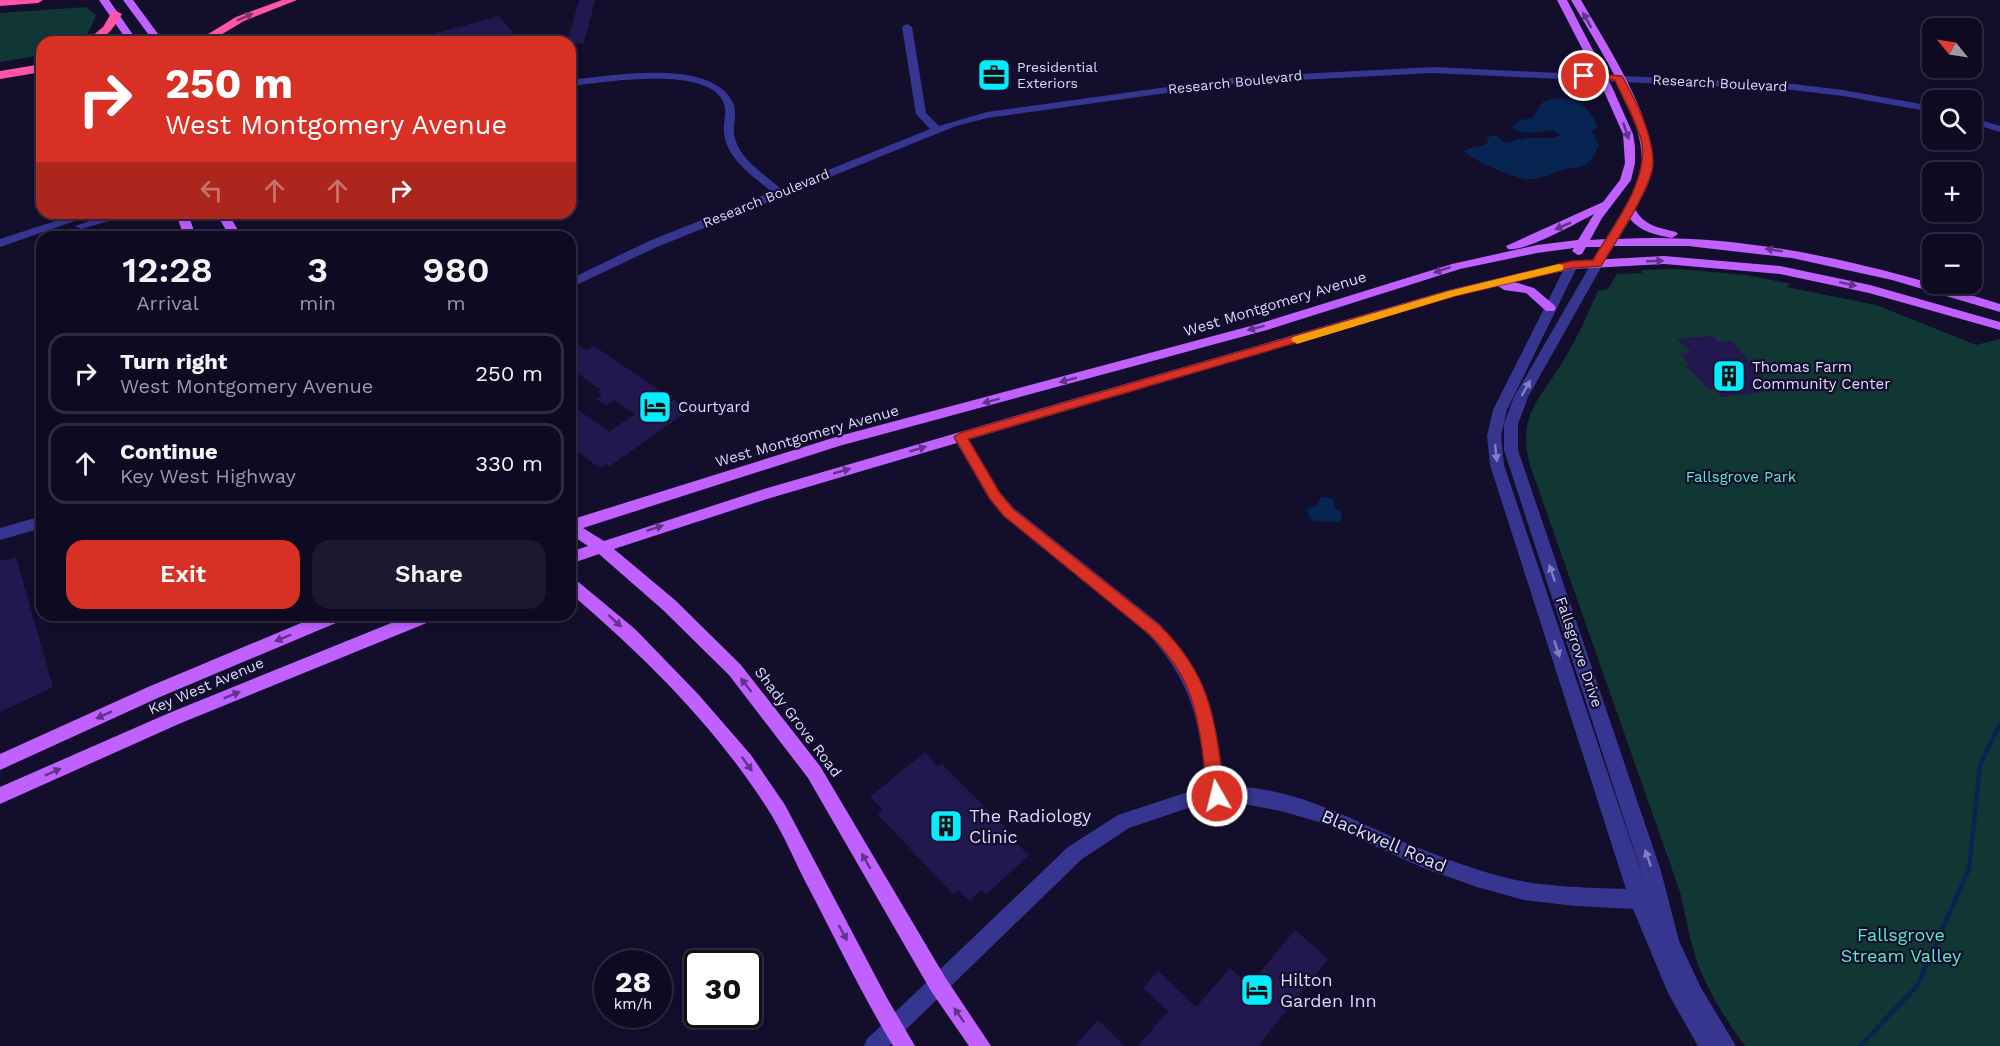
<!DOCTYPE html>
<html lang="en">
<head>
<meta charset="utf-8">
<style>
	body { margin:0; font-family:"Work Sans",sans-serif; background:#1c182e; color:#f1f3f6; height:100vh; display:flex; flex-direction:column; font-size:22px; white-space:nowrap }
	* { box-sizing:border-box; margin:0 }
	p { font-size:20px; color:#9b9aa5 }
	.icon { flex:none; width:33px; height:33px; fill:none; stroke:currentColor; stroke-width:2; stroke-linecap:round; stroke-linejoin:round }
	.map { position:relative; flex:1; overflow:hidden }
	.details { position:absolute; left:36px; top:231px; width:540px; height:390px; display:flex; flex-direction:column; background:#0e0a21; border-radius:18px; box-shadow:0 3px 9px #0003,0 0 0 2px #2e2b3f }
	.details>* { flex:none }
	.banner { position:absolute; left:36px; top:36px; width:540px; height:183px; border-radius:18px; box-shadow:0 3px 9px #0003,0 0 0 2px #2e2b3f; background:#d93025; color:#fff; overflow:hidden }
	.needle { width:39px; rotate:300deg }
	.controls { position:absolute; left:1922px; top:18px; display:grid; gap:12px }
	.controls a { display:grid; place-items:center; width:60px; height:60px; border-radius:12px; background:#0e0a21; box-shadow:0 3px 9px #0003,0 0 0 2px #2e2b3f; font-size:30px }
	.speed { position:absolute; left:594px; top:950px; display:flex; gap:12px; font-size:30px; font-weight:700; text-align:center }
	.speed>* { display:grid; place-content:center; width:78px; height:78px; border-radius:50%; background:#0e0a21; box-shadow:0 3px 9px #0003,0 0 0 2px #2e2b3f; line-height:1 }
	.speed small { font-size:15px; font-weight:400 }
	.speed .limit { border:3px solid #111; border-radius:9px; background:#fff; color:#111 }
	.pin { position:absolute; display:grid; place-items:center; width:51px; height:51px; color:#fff; margin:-26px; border:3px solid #fff; border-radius:50%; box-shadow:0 2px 6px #0007 }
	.me { position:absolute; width:66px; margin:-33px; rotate:352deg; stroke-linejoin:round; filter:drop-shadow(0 0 4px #0008) }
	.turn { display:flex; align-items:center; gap:21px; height:126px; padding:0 30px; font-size:27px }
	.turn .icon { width:78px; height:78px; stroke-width:2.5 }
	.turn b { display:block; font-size:42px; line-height:51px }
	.lanes { display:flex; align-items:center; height:57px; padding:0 30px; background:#0003; justify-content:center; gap:30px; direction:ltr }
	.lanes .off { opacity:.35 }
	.eta { display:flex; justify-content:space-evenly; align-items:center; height:102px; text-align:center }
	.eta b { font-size:36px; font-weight:600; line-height:42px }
	.primary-button { display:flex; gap:12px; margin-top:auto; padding:12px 30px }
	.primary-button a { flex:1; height:69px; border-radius:18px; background:#d93025; color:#fff; font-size:24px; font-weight:600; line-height:69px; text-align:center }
	.primary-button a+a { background:#1c182e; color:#f1f3f6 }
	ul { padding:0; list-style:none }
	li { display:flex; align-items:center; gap:18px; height:81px; margin:0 12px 9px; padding:0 18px; border:3px solid #2e2b3f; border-radius:18px }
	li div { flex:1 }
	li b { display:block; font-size:22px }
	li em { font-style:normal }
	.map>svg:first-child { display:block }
	.green { fill:#113734 }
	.water { fill:#072552 }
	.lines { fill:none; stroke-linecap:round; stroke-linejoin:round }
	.stream { stroke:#072552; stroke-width:4.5 }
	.building { fill:#22184f }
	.minor { fill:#363590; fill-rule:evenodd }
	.major { fill:#c060ff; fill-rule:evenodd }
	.highway { fill:#ff54aa; fill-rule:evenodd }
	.oneway { fill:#89316b }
	.oneway2 { fill:#61338b }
	.oneway3 { fill:#817fc2 }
	.route { fill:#d93025; stroke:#8d1f18; stroke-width:1.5 }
	.slow { fill:#f59e0b }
	.labels { text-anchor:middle; stroke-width:4.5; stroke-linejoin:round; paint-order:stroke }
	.far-poi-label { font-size:14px; fill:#ddd9ff; stroke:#130e2c; text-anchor:start }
	.far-street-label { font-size:14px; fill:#ddd9ff; stroke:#130e2c }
	.street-label { font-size:15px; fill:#ddd9ff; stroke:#130e2c }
	.poi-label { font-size:15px; fill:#ddd9ff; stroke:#130e2c; text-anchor:start }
	.park-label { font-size:15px; fill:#58ecc4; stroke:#130e2c }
	.near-poi-label { font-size:18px; fill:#ddd9ff; stroke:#130e2c; text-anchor:start }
	.near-street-label { font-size:18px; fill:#ddd9ff; stroke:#130e2c }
	.near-park-label { font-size:18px; fill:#58ecc4; stroke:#130e2c }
</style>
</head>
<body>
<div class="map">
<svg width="2000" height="1046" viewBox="0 0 2000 1046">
	<rect width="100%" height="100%" fill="#130e2c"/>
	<g class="green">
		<path d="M86,7L96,15C83,50 76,42 42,42V55L0,62V13Z"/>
		<path d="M1678,269L1747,275L1791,284L1786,287L1876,305L1976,345L2000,339V1046H1745C1724,1017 1704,986 1694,952C1688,932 1685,912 1680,892L1531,468C1515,415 1541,399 1565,358C1578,337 1588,313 1598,291L1608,289L1617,274L1642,273L1641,270Z"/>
	</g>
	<g class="water">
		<path d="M1556,98C1580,99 1588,106 1598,127L1592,131L1599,145C1589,171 1582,164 1559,171C1550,173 1542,179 1532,179C1516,180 1475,162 1464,151C1471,146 1480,148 1488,143L1486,138L1495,135L1505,143L1526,138H1554L1560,135L1554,130L1531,133L1516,131L1512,126L1521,120L1532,118L1543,102Z"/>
		<path d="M1326,497L1333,499L1335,508L1341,512V520L1338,522L1314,521L1308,515V508L1318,505L1320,498Z"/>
	</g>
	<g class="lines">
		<path class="stream" d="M1860,1046L1917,986L1969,869L1980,765L2000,724"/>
	</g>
	<g class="building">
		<path d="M579,0H595L584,43L570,44L567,42Z"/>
		<path d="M499,16L521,42H415V39Z"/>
		<path d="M1713,336L1718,342L1732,341L1772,387H1768L1771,391L1723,397L1713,388L1709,389L1685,366L1689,364L1680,355L1691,352L1677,339Z"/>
		<path d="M576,344L587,351L594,346L689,410L610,466L607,464L600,468L570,446V404L609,432L635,414L614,400L606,405L597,399L602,395L598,392L601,390L570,368V348Z"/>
		<path d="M16,557L53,687L0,712V561Z"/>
		<path d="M925,752L938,767L942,764L1015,837L1013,840L1029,855L986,895L981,890L970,901L958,890L954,895L878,815L883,810L870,797Z"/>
		<path d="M1295,930L1328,959L1258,1046H1138L1168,1011L1143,988L1158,971L1196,1007L1230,968L1249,985Z"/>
		<path d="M1098,1020L1124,1046H1075Z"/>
	</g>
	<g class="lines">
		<g class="minor">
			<path d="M907,24L912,27L926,113L939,126L987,112L1239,77L1433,67L1793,84L1843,90L1932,106V112L1843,96L1793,90L1433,73L1239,83L987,118L956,126L657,247L570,288V279L649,241L772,192C753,176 726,159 724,132C723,123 727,113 724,104C710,64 603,83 570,86V80C611,76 709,58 732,101C738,111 733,123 734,133C737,158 763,173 781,189L930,129L916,114L902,27Z"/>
			<path d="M1971,117L2000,126V132L1971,123Z"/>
			<path d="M80,213H98L0,247V239Z"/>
			<path d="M113,213H132L130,215L81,229L75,226Z"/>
			<path d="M1597,260L1603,264L1528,397L1518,424V450L1661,871L1679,941L1700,986L1736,1046H1698L1668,993L1633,909L1575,906L1524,900L1477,887L1423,868L1329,825L1281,811L1238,803L1197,805L1129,828L1082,859L889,1046H864L867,1039L1068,847L1118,815L1197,789L1207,788C1199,722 1194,685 1148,634L1004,516L990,500L953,437L960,432L965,433L1000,492L1014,508L1160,624C1208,677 1216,718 1225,787C1298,784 1364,828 1429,852C1460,864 1493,876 1526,882C1559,887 1593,888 1626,889L1490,465L1487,436L1493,410L1566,265L1572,261L1578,265L1507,410L1501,436L1504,465L1647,890L1504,450V424L1514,397L1591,264Z"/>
			<path d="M42,516V528L0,540V528Z"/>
		</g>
		<g class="major">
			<path d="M99,0H109L138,42H128Z"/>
			<path d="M123,0H133L164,42H154Z"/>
			<path d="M1557,0H1567L1612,87L1633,134L1635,147V163L1631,180L1602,218L1590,240L1606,239C1619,219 1636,194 1641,170C1650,123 1594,40 1571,0H1581C1604,41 1657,119 1652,167C1651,182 1642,196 1635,209C1644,226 1660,228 1676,232L1678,234L1672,238C1656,235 1641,232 1630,219L1618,239C1749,232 1876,265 2000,304V312L1892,280L1792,258L1688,246H1613L1606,252L1602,251L1601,247H1586L1582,254L1578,255L1572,251L1574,248L1537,253L1460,269L1267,330L839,446L583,528L604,541L764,489L1449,290L1572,261L1664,256L1780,266L1870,285L2000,322V330L1869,293L1780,274L1664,264L1572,269L1514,282L1534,288L1554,305L1556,308L1554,311H1546L1526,293L1504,290L1498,286L1455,296L767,499L614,549L675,600L741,665L820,766L945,977L991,1046H969L931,991L808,778L729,675L663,610L599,554L570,564V552L588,546L570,534V520L839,436L1258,324L1452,264L1537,245L1578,240L1594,214C1577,223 1525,252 1508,249L1506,246L1603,202L1620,180L1625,163L1623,134L1602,87Z"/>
			<path d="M176,213H188L196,237H184Z"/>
			<path d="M216,213H228L242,237H230Z"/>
			<path d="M570,578L576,580L635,629L698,694L751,755L785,805L887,998L915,1046H893C861,993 834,936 805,881C794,859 784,836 772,816C719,730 646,658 570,593Z"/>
			<path d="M320,615H345L343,620L160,697L0,770V754L148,687Z"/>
			<path d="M411,615H436L434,620L181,723L0,804V787L169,713Z"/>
		</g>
		<g class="highway">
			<path d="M0,0H43L38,3L0,6Z"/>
			<path d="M282,0H297L244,21L209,42H195L236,17Z"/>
			<path d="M116,11L122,14C112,30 105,42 85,42L103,27L112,12Z"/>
			<path d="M155,33L161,36L155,42H142Z"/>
			<path d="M42,64V72L0,79V71Z"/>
		</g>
	</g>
	<defs><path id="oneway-solid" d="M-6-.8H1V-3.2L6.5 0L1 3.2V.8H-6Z" transform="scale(1.5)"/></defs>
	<use class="oneway" href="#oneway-solid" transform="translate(245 17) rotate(-24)"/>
	<g class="oneway2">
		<use href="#oneway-solid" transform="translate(1587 20) rotate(-119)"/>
		<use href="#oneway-solid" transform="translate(1626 131) rotate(71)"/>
		<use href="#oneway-solid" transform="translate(1563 226) rotate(156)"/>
		<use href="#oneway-solid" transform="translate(1774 250) rotate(-171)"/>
		<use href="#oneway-solid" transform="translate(1655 261) rotate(-2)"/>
		<use href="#oneway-solid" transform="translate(1442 270) rotate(162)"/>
		<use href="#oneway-solid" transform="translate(1848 284) rotate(12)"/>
		<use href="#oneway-solid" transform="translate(1256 328) rotate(165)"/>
		<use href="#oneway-solid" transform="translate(1068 380) rotate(165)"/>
		<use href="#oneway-solid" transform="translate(991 401) rotate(165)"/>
		<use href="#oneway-solid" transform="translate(918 449) rotate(-16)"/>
		<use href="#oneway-solid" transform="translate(842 471) rotate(-16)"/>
		<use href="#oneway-solid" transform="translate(655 528) rotate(-18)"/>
		<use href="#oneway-solid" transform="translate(615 621) rotate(42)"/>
		<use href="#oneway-solid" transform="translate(283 638) rotate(157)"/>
		<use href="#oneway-solid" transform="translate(746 685) rotate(-128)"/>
		<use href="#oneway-solid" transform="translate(232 695) rotate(-22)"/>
		<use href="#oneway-solid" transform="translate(104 715) rotate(156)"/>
		<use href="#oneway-solid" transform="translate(747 764) rotate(54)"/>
		<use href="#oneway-solid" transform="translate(53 772) rotate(-24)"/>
		<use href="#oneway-solid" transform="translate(866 861) rotate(-120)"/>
		<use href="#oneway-solid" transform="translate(843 933) rotate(62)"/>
		<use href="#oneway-solid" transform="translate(959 1015) rotate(-125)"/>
	</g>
	<g class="oneway3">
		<use href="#oneway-solid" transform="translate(1526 388) rotate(-61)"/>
		<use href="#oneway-solid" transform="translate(1496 453) rotate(84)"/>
		<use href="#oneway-solid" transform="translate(1552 573) rotate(-109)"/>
		<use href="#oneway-solid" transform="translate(1557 649) rotate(72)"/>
		<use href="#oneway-solid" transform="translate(1648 858) rotate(-109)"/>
	</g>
	<path class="route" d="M1584,73L1622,76C1635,99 1653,136 1653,163C1653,186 1614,244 1601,266L1572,268L1455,296L968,439L999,492L1013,509L1159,625C1214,678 1215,725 1225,796L1223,802L1217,804L1211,802C1205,788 1205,770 1203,755C1196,702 1188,673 1149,634L1004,516L990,499L954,437L960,433L1449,291L1572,261L1593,260C1612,227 1648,183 1642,144C1639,125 1623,99 1615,80L1581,78V74Z"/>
	<path class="slow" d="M1559,264L1563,265V270L1455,296L1297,344L1291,340L1293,337L1449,291Z"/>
	<defs>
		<g id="office-square" transform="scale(1.725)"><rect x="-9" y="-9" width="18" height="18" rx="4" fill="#05ecff" stroke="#130e2c"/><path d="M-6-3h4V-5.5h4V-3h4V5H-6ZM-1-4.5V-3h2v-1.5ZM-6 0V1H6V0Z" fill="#111"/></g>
		<g id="building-square" transform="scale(1.725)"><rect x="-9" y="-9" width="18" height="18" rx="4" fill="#05ecff" stroke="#130e2c"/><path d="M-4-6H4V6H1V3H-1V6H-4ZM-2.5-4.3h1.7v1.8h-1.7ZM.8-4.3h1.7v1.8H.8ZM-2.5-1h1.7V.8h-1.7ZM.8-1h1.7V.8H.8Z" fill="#111"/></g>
		<g id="hotel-square" transform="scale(1.725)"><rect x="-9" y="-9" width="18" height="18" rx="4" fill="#05ecff" stroke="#130e2c"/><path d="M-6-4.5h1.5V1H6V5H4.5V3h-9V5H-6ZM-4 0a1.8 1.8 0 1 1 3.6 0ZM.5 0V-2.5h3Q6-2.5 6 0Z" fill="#111"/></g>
	</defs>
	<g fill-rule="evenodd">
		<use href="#office-square" x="994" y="75"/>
		<use href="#building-square" x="1729" y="376"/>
		<use href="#hotel-square" x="655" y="407"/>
		<use href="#building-square" x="946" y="826"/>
		<use href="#hotel-square" x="1257" y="990"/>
	</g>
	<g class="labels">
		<g class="far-poi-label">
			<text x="1017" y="72">Presidential<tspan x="1017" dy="16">Exteriors</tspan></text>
		</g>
		<g class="far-street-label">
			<text transform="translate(1235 82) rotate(-6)" y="5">Research Boulevard</text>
			<text transform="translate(1720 83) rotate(3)" y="5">Research Boulevard</text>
			<text transform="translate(766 198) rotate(-22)" y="5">Research Boulevard</text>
		</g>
		<g class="street-label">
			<text transform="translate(1275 304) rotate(-17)" y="5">West Montgomery Avenue</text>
			<text transform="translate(807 436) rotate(-16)" y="5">West Montgomery Avenue</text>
			<text transform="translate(1579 652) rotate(71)" y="5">Fallsgrove Drive</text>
			<text transform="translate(206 686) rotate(-23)" y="5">Key West Avenue</text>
			<text transform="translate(798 722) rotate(53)" y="5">Shady Grove Road</text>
		</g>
		<g class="poi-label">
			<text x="1752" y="372">Thomas Farm<tspan x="1752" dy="17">Community Center</tspan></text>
			<text x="678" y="412">Courtyard</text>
		</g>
		<g class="park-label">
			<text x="1741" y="482">Fallsgrove Park</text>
		</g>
		<g class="near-poi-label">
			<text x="969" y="822">The Radiology<tspan x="969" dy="21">Clinic</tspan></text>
			<text x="1280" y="986">Hilton<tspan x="1280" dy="21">Garden Inn</tspan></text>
		</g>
		<g class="near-street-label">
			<text transform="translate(1384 841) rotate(23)" y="6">Blackwell Road</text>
		</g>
		<g class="near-park-label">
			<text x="1901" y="941">Fallsgrove<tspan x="1901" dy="21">Stream Valley</tspan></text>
		</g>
	</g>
</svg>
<div class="controls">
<a><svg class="needle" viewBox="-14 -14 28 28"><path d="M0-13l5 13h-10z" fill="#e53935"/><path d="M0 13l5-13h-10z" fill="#9b9aa5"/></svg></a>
<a><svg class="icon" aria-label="search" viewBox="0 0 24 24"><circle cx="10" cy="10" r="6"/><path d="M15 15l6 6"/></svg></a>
<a>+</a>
<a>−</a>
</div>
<div class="speed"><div>28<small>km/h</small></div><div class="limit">30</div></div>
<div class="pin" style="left:1584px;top:76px;background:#d93025"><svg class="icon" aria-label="arrive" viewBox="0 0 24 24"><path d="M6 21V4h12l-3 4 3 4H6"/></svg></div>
<svg class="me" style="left:1217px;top:796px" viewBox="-20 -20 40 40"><circle r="17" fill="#d93025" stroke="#fff" stroke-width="3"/><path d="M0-11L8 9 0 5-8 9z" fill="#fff"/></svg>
<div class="banner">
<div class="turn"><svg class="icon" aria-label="right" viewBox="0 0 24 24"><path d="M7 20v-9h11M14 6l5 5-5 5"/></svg><div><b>250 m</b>West Montgomery Avenue</div></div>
<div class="lanes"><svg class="icon off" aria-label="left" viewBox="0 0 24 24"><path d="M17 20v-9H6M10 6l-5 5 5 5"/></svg><svg class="icon off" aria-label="ahead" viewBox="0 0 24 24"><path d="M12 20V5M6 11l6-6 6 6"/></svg><svg class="icon off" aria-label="ahead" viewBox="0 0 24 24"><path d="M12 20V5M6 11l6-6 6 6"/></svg><svg class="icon" aria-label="right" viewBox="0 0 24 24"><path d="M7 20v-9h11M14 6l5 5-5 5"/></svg></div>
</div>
<section class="details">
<div class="eta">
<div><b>12:28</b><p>Arrival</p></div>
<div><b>3</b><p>min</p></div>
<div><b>980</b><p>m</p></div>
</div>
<ul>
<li><svg class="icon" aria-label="right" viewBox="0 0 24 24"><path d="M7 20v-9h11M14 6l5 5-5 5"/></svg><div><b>Turn right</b><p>West Montgomery Avenue</p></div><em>250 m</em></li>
<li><svg class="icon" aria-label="ahead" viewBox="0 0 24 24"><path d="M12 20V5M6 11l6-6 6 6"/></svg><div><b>Continue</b><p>Key West Highway</p></div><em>330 m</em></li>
</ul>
<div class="primary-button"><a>Exit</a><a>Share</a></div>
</section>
</div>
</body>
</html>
